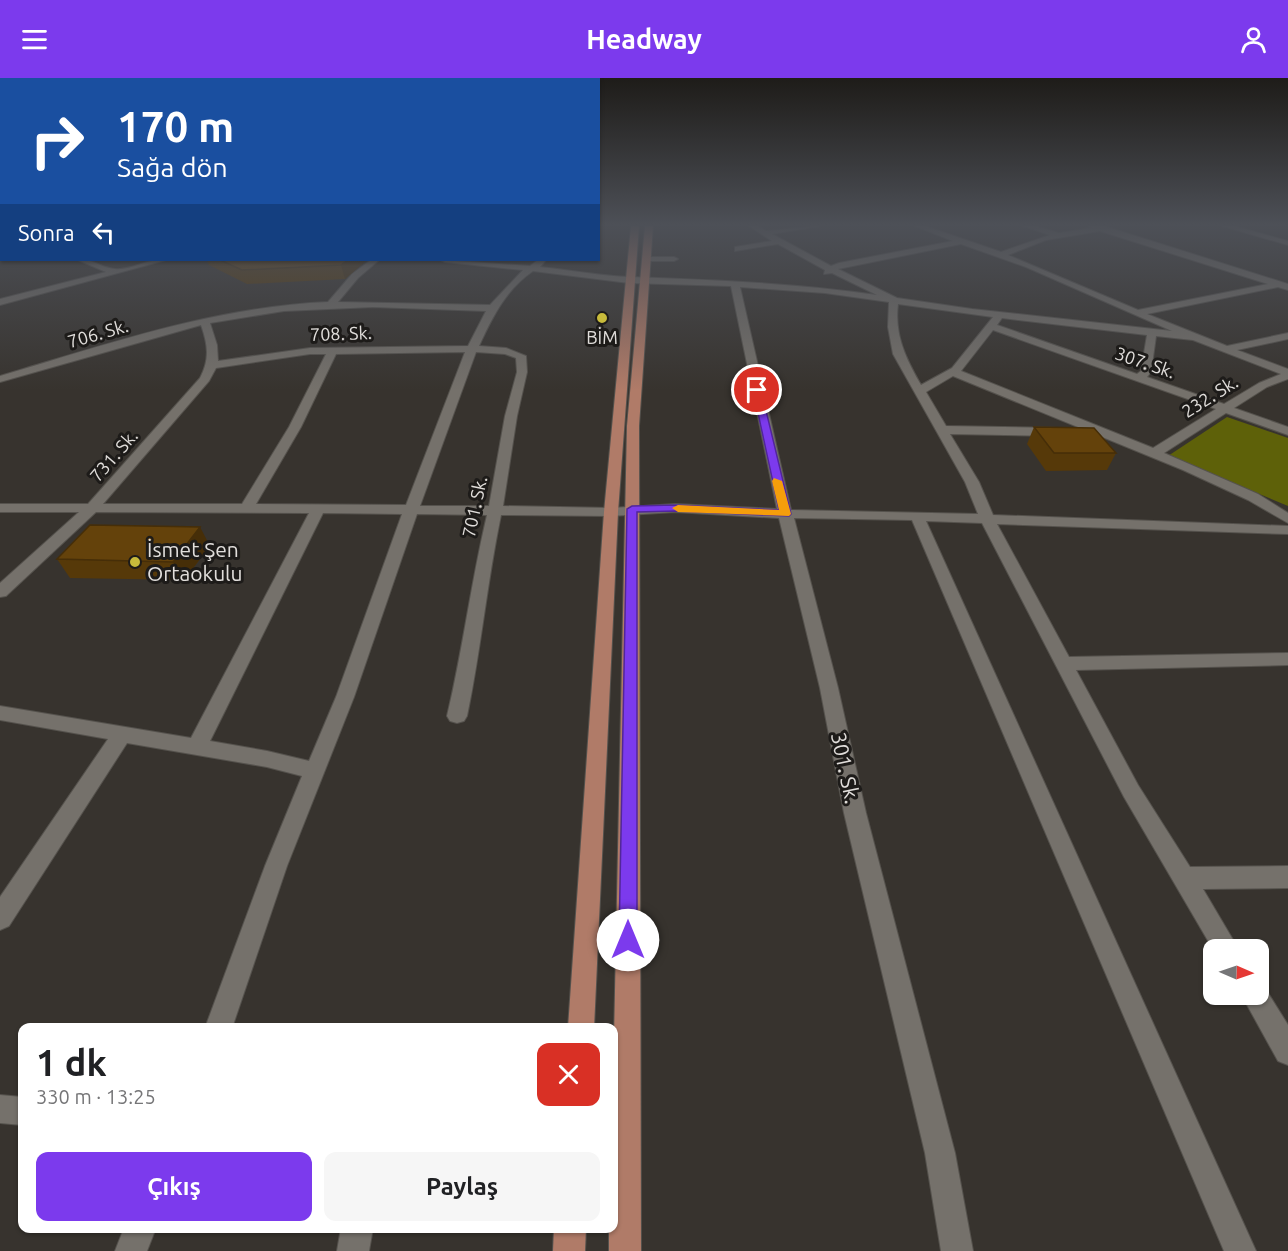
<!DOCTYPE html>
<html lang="tr">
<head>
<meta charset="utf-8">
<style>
	body { margin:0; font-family:Ubuntu,sans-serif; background:#f6f6f6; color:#202124; height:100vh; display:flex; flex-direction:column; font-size:22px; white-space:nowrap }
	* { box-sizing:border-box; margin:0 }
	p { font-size:20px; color:#757577 }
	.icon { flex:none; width:33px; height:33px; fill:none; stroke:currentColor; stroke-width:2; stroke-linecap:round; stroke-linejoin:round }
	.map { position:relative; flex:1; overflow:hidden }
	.sheet { position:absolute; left:18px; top:945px; width:600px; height:210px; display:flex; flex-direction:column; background:#fff; border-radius:12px; box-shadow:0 2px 4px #0004 }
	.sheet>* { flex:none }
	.top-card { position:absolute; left:0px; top:0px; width:600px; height:183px; box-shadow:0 2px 4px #0004; background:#1a4fa0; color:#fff; overflow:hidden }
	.needle { width:39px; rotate:92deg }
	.fabs { position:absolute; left:1203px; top:861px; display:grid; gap:12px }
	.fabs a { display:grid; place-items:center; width:66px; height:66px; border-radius:12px; background:#fff; box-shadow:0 2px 4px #0004; font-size:30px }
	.pin { position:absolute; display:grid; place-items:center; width:51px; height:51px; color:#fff; margin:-26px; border:3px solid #fff; border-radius:50%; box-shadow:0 2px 6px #0007 }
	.me { position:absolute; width:66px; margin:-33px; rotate:0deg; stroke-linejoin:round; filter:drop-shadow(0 0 4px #0008) }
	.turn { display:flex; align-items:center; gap:21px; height:126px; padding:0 18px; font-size:27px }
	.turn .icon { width:78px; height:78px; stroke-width:2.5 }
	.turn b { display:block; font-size:42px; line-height:51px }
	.then { display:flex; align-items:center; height:57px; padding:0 18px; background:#0003; gap:12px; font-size:22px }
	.round { display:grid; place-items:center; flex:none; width:63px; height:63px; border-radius:12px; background:#f6f6f6 }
	.headline { display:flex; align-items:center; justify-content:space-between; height:102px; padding:0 18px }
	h1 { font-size:36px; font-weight:600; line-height:45px }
	.button { display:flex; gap:12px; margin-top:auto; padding:12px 18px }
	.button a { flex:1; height:69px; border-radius:12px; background:#7c3aed; color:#fff; font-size:24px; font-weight:600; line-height:69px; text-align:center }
	.button a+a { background:#f6f6f6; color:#202124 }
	header { display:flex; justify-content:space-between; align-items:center; height:78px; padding:0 18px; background:#7c3aed; color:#fff; font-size:27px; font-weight:600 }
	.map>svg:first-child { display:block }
	.forest { fill:#5e6109 }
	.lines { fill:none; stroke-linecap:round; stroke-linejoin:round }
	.minor-casing { stroke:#55524d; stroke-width:2 }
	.major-casing { stroke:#55524d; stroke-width:2 }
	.minor { fill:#75716b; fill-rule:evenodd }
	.major { fill:#b07b68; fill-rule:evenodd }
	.wall { fill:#563909 }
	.shaded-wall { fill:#462e08 }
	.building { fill:#64420b; stroke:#462e08; stroke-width:1.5 }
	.route { fill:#7c3aed; stroke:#51269a; stroke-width:1.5 }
	.slow { fill:#f59e0b }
	.poi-dot { fill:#c8bb3b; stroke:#1d1b19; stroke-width:2 }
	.labels { text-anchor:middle; stroke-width:6; stroke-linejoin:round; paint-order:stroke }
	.far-street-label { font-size:18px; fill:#e1dedb; stroke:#1d1b19 }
	.far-poi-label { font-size:18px; fill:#e1dedb; stroke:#1d1b19 }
	.poi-label { font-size:21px; fill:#e1dedb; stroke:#1d1b19; text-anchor:start }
	.street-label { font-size:21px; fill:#e1dedb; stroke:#1d1b19 }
</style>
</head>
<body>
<header><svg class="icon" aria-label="menu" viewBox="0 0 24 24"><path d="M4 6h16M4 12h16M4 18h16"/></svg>Headway<svg class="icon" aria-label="person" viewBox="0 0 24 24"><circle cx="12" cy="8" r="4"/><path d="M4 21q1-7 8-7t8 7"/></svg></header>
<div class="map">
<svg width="1288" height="1173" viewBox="0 0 1288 1173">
	<rect width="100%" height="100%" fill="#37332e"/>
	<path class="forest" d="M1227,339L1288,360V428L1168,378Z"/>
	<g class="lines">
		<g class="minor-casing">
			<g id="minor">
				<path d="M749,148H758L766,153L820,148L772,156L831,188L839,185L953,163L915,148H925L1001,174L1050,157L1023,148H1035L1059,155L1091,150L1088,148H1104L1288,206V212L1278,209L1147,236L1227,268L1288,255V261L1237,272L1288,291V301L1267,309L1234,330L1288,349V357L1226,335L1164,375L1258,416L1288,435V445L1248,422L1183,392L953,298L926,314L946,348L1058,350L1064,354L1058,358L950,356L979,404L993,437L1288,448V456L997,446L1069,579L1288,575V587L1076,592L1138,707L1190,789L1288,788V810L1203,811L1239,872L1214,873L1124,719L982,445L926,443L1256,1173H1224L912,442L794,440L838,610L866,735L955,1075L973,1173H941L925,1075L844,735L820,610L779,440L675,434L611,438L501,437C487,504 481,571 467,638L464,643L457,645L450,643L447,638C463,571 471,504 487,437L417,436L354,619L287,788L232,950H205L265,788L302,698L267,689L127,665L9,848L0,852V819L108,661L0,642V628L191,660L309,435L96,434L6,518L0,519V505L79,434H0V426H88L200,300C210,281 208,267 201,247L0,304V298C108,266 215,229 328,224L352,196L371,182H379L358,200L338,224L490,227L523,192L445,184L441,182L530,188L538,182H546L540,189C570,192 601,198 631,199C713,202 795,205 877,217L832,195L824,196L825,192L778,166L735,173V169L772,163ZM1100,153L1268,206L1138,232L1008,177L1046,162ZM961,166L1026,189L1172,253L972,231L897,220L838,191ZM533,193L629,205L731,208L777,431L675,426L611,430L503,428L517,338L527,294L526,278L506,270L479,268C492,240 506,211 533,193ZM740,209L825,215L889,224L888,249L893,276L965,404L978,436L791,432ZM898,226L993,239L952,290L921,307C906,281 894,257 898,226ZM373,229L486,233L468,268L310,270L218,283L217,267L210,245L284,233ZM1002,240L1147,257L1141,293L1137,296L997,247ZM993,252L1216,331L1153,370L961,293ZM1156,258L1193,262L1281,296L1259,305L1224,326L1147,299L1151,294ZM465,274L406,427L256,426L301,349L336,276ZM476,274L505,276L516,280L517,294L505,338L489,428H420ZM310,276H326L289,349L242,426H103L209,303L216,290ZM323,435L402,436L336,619L309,683L267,673L210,663Z"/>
				<path d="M1222,148H1234L1288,163V167Z"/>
				<rect x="0" y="163" width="2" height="4"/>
				<path d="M646,179H674L678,181L674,183H643V179Z"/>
				<path d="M78,182C92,180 101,190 115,191C130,193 148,180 166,182L0,227V221L106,194Z"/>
				<path d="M1258,905L1263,907L1288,947V987L1278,983L1241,916H1258Z"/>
				<path d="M0,1017L22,1019V1047L0,1045Z"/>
				<path d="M124,1150H156L147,1173H115Z"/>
				<path d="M341,1150H373L369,1173H337Z"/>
			</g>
		</g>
		<g class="major-casing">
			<g id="major">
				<path d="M631,148H639L618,434L594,950H568L604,434Z"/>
				<path d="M645,148H653L639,348L641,1173H609V1150H614V960L627,348Z"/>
				<path d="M554,1150H586L585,1173H553Z"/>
			</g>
		</g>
		<use href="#minor" class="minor"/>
		<use href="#major" class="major"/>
	</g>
	<g class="wall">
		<path d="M207,182H367L345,201L247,206L209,187Z"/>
		<path d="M1034,349L1116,375L1107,392L1046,393L1027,366Z"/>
		<path d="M210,468L184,502L70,500L57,481Z"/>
	</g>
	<g class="shaded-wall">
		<path d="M348,182H367L345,201L341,187Z"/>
		<path d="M200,449L210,468L184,502L173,484Z"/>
	</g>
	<g class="building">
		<path d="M220,182H348L341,187L242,192Z"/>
		<path d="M1034,349L1094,350L1116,375H1054Z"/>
		<path d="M90,447L200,449L173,484L57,481Z"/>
	</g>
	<linearGradient id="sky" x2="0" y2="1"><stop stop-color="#1e1c19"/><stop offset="0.47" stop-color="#4d5057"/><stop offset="1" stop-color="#4d5057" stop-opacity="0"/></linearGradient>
	<rect width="1288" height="312" fill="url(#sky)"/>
	<path class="route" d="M757,309L761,312L791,436L789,438L675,433L637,434V862L635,868L628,871L621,868L619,862L627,431L632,428L675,427L779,432L753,312Z"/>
	<path class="slow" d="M774,400L782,403L791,436L789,438L678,434L672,430L678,427L779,432L772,403Z"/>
	<g class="poi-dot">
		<circle cx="602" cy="240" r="6"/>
		<circle cx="135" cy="484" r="6"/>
	</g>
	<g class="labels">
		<g class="far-street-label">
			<text transform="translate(98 256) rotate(-16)" y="6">706. Sk.</text>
			<text transform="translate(341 256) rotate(-2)" y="6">708. Sk.</text>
			<text transform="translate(1145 285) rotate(19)" y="6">307. Sk.</text>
			<text transform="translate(1210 319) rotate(-32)" y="6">232. Sk.</text>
			<text transform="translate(114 378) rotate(-49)" y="6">731. Sk.</text>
			<text transform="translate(475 429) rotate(-78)" y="6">701. Sk.</text>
		</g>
		<g class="far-poi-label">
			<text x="602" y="266">BİM</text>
		</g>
		<g class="poi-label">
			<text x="147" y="479">İsmet Şen<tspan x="147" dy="24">Ortaokulu</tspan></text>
		</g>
		<g class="street-label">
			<text transform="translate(845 690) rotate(78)" y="7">301. Sk.</text>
		</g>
	</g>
</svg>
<div class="fabs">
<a><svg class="needle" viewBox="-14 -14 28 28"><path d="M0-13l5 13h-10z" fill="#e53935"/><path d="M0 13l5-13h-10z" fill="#757577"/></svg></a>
</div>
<div class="pin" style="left:757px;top:312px;background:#d93025"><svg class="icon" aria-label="arrive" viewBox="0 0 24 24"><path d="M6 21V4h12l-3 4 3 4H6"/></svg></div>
<svg class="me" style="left:628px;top:862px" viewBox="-20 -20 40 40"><circle r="19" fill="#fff"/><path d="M0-13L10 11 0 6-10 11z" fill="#7c3aed"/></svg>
<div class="top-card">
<div class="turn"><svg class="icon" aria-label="right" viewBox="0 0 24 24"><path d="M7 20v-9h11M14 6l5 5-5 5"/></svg><div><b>170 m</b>Sağa dön</div></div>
<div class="then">Sonra<svg class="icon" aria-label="left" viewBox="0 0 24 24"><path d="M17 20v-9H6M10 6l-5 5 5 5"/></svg></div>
</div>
<section class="sheet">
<div class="headline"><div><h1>1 dk</h1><p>330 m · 13:25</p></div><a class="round" style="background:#d93025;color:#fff"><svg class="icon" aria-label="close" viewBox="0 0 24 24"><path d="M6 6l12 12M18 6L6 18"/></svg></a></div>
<div class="button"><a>Çıkış</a><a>Paylaş</a></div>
</section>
</div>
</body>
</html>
